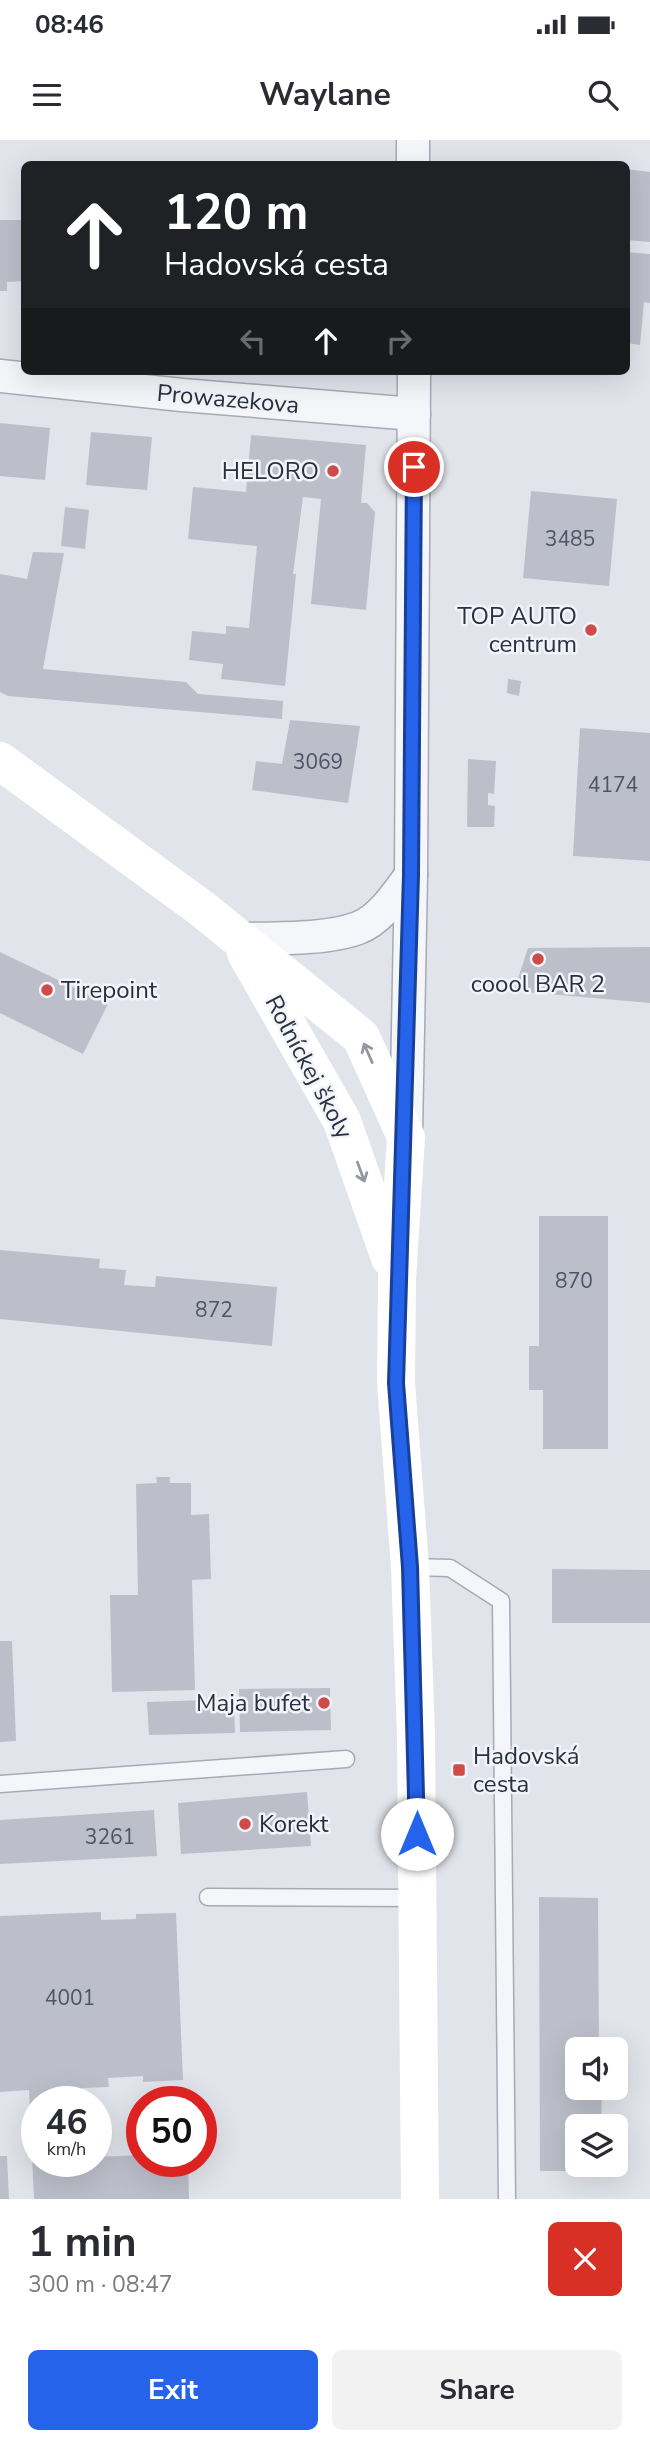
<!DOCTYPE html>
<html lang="en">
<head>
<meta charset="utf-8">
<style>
	body { margin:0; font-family:"Nunito Sans",sans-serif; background:#f2f2f3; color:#2b2b33; height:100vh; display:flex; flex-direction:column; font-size:26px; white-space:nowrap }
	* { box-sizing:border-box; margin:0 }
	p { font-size:23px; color:#7c7c81 }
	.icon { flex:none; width:38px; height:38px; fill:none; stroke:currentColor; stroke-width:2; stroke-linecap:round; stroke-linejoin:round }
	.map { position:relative; height:2059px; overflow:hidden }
	.panel { display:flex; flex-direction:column; background:#fff; flex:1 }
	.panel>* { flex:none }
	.banner { position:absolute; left:21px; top:21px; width:609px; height:214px; border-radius:10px; box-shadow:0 7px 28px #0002; background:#202124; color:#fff; overflow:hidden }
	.controls { position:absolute; left:565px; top:1897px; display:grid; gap:14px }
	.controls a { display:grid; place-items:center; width:63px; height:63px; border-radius:10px; background:#fff; box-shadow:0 7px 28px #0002; font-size:35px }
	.speed { position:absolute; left:21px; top:1946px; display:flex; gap:14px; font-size:35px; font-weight:700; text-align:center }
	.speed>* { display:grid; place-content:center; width:91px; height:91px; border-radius:50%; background:#fff; box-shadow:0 7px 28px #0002; line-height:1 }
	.speed small { font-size:18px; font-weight:400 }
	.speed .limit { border:10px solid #d22; background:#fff; color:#111 }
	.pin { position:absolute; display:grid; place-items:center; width:60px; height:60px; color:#fff; margin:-30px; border:4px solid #fff; border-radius:50%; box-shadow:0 2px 7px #0007 }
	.me { position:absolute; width:77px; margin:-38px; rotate:0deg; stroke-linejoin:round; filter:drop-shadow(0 0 5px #0008) }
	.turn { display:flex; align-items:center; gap:24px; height:147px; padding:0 28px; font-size:32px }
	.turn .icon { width:91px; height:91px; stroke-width:2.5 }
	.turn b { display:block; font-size:49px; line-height:60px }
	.lanes { display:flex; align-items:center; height:66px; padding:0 28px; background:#0003; justify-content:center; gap:35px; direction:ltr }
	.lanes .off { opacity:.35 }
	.round { display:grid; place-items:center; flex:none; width:74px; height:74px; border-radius:10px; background:#f2f2f3 }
	.head { display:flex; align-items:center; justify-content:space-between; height:119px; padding:0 28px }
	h1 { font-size:42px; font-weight:700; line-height:52px }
	.action { display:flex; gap:14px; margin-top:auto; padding:14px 28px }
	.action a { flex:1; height:80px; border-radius:10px; background:#2563eb; color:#fff; font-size:28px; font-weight:700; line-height:80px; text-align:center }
	.action a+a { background:#f2f2f3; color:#2b2b33 }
	.status { display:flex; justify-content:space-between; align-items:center; height:49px; padding:0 35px; background:#fff; direction:ltr }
	.status svg { height:19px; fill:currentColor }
	header { display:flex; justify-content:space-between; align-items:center; height:91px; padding:0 28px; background:#fff; font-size:32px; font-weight:700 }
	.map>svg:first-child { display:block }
	.building { fill:#bcbfca }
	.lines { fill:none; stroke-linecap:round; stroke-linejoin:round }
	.lane-casing { stroke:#a7aab5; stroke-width:19 }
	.street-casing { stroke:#a7aab5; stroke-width:35 }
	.lane { stroke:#f5f6f9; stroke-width:16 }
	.street { stroke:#f5f6f9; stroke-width:32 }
	.secondary { stroke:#fff; stroke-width:38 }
	.oneway { stroke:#9497a1 }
	.route-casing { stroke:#184099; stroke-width:18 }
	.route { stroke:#2563eb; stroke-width:12 }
	.poi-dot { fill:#ce4b49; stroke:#f2f4f8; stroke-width:2.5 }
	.labels { text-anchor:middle; stroke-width:5; stroke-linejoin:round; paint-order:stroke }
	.number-label { font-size:21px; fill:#4e5365 }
	.street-label { font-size:24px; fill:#2a2f43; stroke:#f2f4f8 }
	.poi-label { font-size:24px; fill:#2a2f43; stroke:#f2f4f8; text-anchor:end }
</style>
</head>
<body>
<div class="status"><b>08:46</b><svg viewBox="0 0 49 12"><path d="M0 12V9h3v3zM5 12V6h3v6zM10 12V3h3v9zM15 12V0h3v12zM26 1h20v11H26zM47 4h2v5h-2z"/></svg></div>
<header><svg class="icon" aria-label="menu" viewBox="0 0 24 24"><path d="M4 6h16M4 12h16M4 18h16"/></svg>Waylane<svg class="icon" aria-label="search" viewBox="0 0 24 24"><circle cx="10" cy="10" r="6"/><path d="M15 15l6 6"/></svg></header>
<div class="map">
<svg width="650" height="2059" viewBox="0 0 650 2059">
	<rect width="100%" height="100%" fill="#e2e4eb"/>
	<g class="building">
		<path d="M626,29L650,32V102L626,100Z"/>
		<path d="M0,80H24V141L7,142V151H0Z"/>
		<path d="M626,112L650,114V163L644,162L640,205L626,203Z"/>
		<path d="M0,283L50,288L45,340L0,336Z"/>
		<path d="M91,292L152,297L147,350L86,345Z"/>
		<path d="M251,295L366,305L361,363H367L375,372L366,470L311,464L321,359L303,357L293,434H296L285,546L221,539L223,524L189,520L192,491L226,494V486L249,488L257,406L188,399L193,347L246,352Z"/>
		<path d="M531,351L617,359L609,446L523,438Z"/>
		<path d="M65,367L89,370L85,409L61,406Z"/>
		<path d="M33,412L64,413L43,529L186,542L198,554L283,561L282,579L8,556L0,552V434L27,439Z"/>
		<path d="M508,539L521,541L519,556L507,553Z"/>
		<path d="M290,580L360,586L348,663L252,650L256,621L282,624Z"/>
		<path d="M580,588L650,593V721L573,716Z"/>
		<path d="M468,619L496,621L494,654L488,653V665L495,666L494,687H467Z"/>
		<path d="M650,807V863L514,851L528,808Z"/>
		<path d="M0,812L108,864L83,914L0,873Z"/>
		<path d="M539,1076H608V1309H543V1250H529V1206H539Z"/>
		<path d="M0,1110L100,1119L99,1128L126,1130L124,1145L155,1147L156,1136L277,1147L272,1206L0,1179Z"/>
		<path d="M156,1337H170V1343H191V1375L209,1374L211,1439L192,1440L195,1550L112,1552L110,1455H138L136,1344L157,1343Z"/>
		<path d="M552,1429L650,1430V1483H552Z"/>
		<path d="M0,1501H12L16,1601L0,1602Z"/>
		<path d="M330,1548L331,1590L240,1592L239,1549Z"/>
		<path d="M234,1559L235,1593L149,1595L147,1562Z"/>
		<path d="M307,1652L311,1706L181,1714L178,1663Z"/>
		<path d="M154,1670L157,1716L0,1724V1680Z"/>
		<path d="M539,1757L598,1758L599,1909H578V1948H602L601,1986H578V2025H600V2031H540Z"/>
		<path d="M101,1772V1780L136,1779V1774L176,1773L183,1940L143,1942V1936L108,1938L109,1947L82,1948V1962H37V2021H96V2017L142,2015V2021H188L189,2059H34L29,1950L0,1952V1776Z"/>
		<path d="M0,2016H7L9,2059H0Z"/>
	</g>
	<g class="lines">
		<g class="lane-casing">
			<g id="lane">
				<path d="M410,1427L450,1428L501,1461L507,2059"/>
				<path d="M0,1644L346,1619"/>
				<path d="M208,1757L417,1758"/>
			</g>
		</g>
		<g class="street-casing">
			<g id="street">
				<path d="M413,0V24"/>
				<path d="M0,236L182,255L414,274"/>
				<path d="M238,799C272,798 327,800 358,788C380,780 398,753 411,735"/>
				<path d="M406,993L411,735L414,231"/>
			</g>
		</g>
		<use href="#lane" class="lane"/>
		<use href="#street" class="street"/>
		<g class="secondary">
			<path d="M0,621L201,768L361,897L406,997L397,1139L396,1243L410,1427L416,1596L420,2059"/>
			<path d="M246,813L342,981L390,1118"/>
		</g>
	</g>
	<defs><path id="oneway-shaft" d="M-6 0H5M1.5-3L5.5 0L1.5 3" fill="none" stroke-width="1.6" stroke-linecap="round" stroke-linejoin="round" transform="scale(1.75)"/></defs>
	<g class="oneway">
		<use href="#oneway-shaft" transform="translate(368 913) rotate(-114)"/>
		<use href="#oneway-shaft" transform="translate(361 1032) rotate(70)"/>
	</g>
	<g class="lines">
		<g class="route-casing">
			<path id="route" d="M414,327L411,735L396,1243L410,1427L417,1694"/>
		</g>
		<use href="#route" class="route"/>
	</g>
	<g class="poi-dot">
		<circle cx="333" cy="331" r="7"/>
		<circle cx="591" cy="490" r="7"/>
		<circle cx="538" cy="819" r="7"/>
		<circle cx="47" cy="850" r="7"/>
		<circle cx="324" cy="1563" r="7"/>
		<rect x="452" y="1623" width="14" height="14" rx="3.5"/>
		<circle cx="245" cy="1684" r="7"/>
	</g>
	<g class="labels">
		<g class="number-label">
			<text x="570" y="406">3485</text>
			<text x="318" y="629">3069</text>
			<text x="613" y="652">4174</text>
			<text x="574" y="1148">870</text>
			<text x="214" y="1177">872</text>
			<text x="110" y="1704">3261</text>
			<text x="70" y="1865">4001</text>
		</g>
		<g class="street-label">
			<text transform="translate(228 259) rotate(5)" y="8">Prowazekova</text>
			<text transform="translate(309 927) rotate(62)" y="8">Roľníckej školy</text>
		</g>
		<g class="poi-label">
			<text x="319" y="339">HELORO</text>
			<text x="577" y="484">TOP AUTO<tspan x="577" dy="28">centrum</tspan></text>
			<text x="538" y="852" text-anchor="middle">coool BAR 2</text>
			<text x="61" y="858" text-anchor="start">Tirepoint</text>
			<text x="310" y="1571">Maja bufet</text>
			<text x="473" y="1624" text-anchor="start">Hadovská<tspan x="473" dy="28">cesta</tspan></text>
			<text x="259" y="1692" text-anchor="start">Korekt</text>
		</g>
	</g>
</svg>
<div class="controls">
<a><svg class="icon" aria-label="sound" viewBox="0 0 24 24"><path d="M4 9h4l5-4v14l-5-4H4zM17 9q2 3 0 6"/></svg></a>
<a><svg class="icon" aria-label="layers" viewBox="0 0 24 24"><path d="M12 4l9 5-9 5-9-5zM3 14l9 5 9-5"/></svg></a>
</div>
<div class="speed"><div>46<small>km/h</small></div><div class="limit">50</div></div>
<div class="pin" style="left:414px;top:327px;background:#d93025"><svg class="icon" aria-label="arrive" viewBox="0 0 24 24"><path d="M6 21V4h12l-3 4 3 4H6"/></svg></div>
<svg class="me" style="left:417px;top:1694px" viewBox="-20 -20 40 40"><circle r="19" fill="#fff"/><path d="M0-13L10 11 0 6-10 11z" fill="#2563eb"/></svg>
<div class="banner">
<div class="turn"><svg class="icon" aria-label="ahead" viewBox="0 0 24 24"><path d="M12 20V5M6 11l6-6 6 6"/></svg><div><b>120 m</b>Hadovská cesta</div></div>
<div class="lanes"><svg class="icon off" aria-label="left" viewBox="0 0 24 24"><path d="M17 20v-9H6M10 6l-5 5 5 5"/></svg><svg class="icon" aria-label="ahead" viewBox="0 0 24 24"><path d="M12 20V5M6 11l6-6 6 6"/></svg><svg class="icon off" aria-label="right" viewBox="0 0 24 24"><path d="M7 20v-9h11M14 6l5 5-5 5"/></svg></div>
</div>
</div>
<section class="panel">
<div class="head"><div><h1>1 min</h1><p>300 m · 08:47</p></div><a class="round" style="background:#d93025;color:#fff"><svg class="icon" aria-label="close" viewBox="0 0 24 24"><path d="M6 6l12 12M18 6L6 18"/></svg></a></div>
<div class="action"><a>Exit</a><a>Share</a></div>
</section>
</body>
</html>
